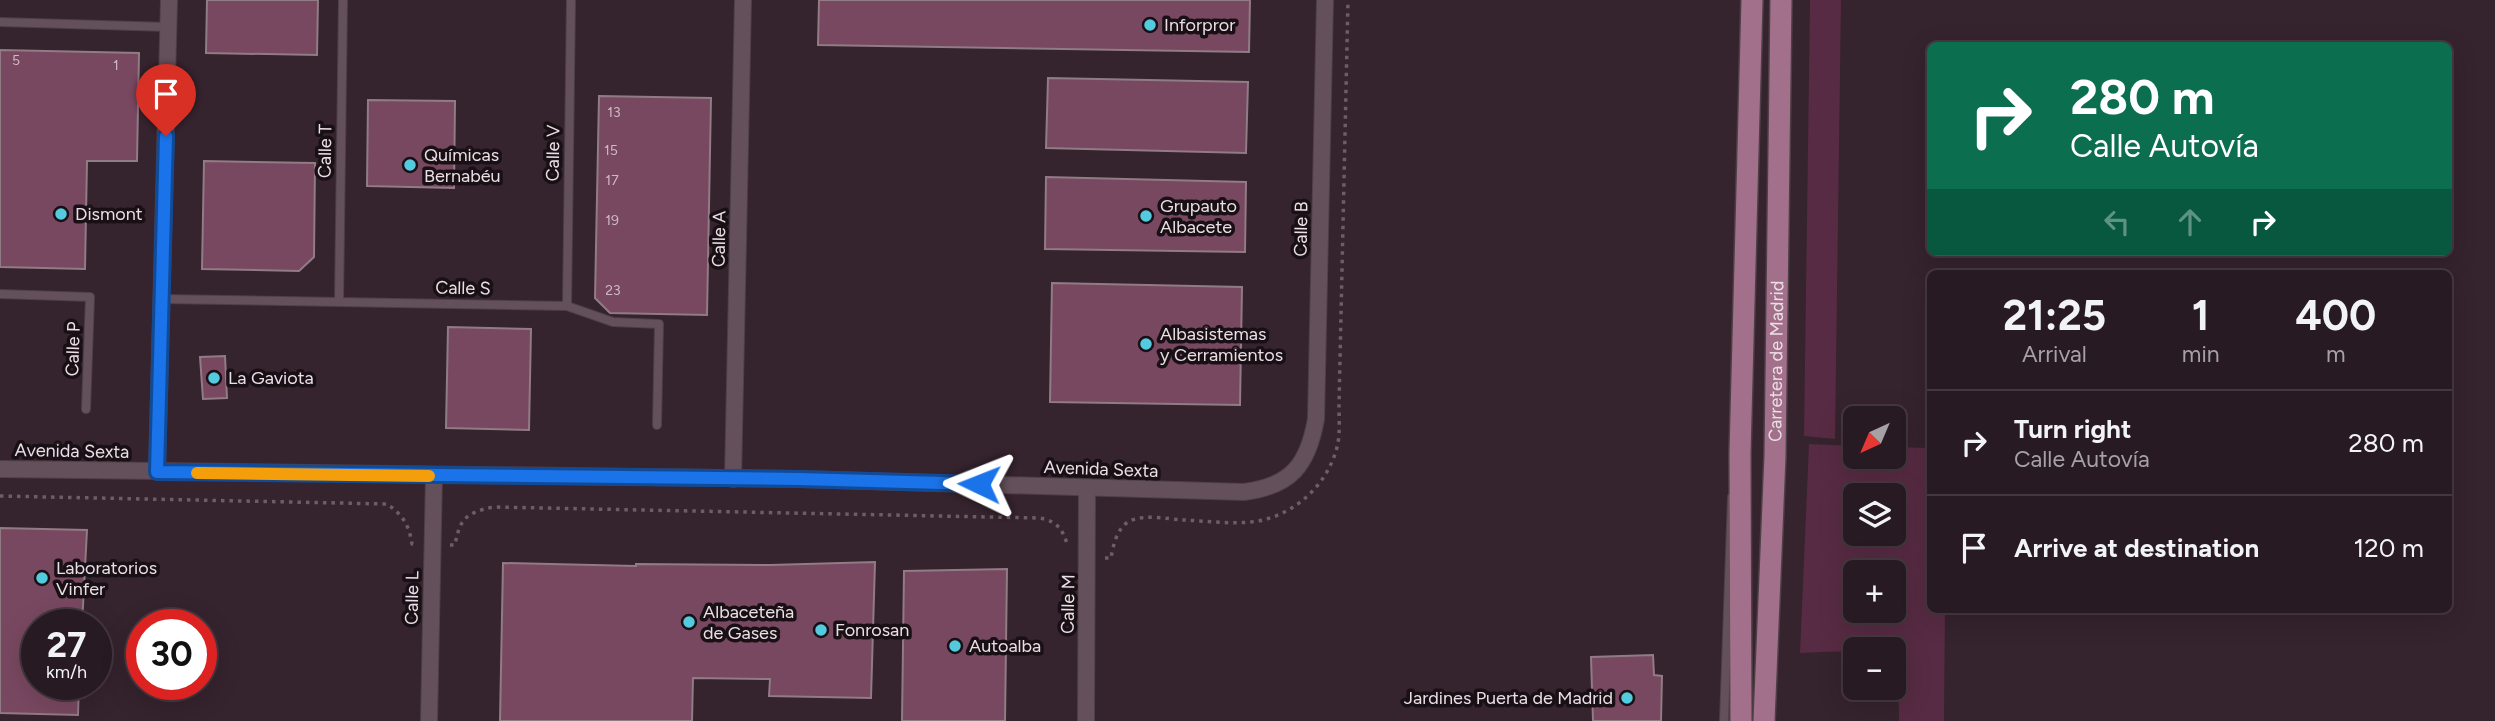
<!DOCTYPE html>
<html lang="en">
<head>
<meta charset="utf-8">
<style>
	body { margin:0; font-family:Figtree,sans-serif; background:#30232a; color:#f1f3f6; height:100vh; display:flex; flex-direction:column; font-size:26px; white-space:nowrap }
	* { box-sizing:border-box; margin:0 }
	p { font-size:23px; color:#a5a1a5 }
	.icon { flex:none; width:38px; height:38px; fill:none; stroke:currentColor; stroke-width:2; stroke-linecap:round; stroke-linejoin:round }
	.map { position:relative; flex:1; overflow:hidden }
	.drawer { position:absolute; left:1927px; top:270px; width:525px; height:343px; display:flex; flex-direction:column; background:#281a22; border-radius:10px; box-shadow:0 7px 28px #0002,0 0 0 2px #443840 }
	.drawer>* { flex:none }
	.top-card { position:absolute; left:1927px; top:42px; width:525px; height:214px; border-radius:10px; box-shadow:0 7px 28px #0002,0 0 0 2px #443840; background:#0b6e4f; color:#fff; overflow:hidden }
	.needle { width:46px; rotate:224deg }
	.buttons { position:absolute; left:1843px; top:406px; display:grid; gap:14px }
	.buttons a { display:grid; place-items:center; width:63px; height:63px; border-radius:10px; background:#281a22; box-shadow:0 7px 28px #0002,0 0 0 2px #443840; font-size:35px }
	.speed { position:absolute; left:21px; top:609px; display:flex; gap:14px; font-size:35px; font-weight:700; text-align:center }
	.speed>* { display:grid; place-content:center; width:91px; height:91px; border-radius:50%; background:#281a22; box-shadow:0 7px 28px #0002,0 0 0 2px #443840; line-height:1 }
	.speed small { font-size:18px; font-weight:400 }
	.speed .limit { border:10px solid #d22; background:#fff; color:#111 }
	.pin { position:absolute; display:grid; place-items:center; width:60px; height:60px; color:#fff; margin:-72px -30px; border-radius:50% 50% 50% 0; rotate:-45deg; box-shadow:0 0 7px #0007 }
	.pin .icon { rotate:45deg }
	.me { position:absolute; width:77px; margin:-38px; rotate:272deg; stroke-linejoin:round; filter:drop-shadow(0 0 5px #0008) }
	.turn { display:flex; align-items:center; gap:24px; height:147px; padding:0 28px; font-size:32px }
	.turn .icon { width:91px; height:91px; stroke-width:2.5 }
	.turn b { display:block; font-size:49px; line-height:60px }
	.lanes { display:flex; align-items:center; height:66px; padding:0 28px; background:#0003; justify-content:center; gap:35px; direction:ltr }
	.lanes .off { opacity:.35 }
	.eta { display:flex; justify-content:space-evenly; align-items:center; height:119px; text-align:center }
	.eta b { font-size:42px; font-weight:700; line-height:49px }
	ul { padding:0; list-style:none }
	li { display:flex; align-items:center; gap:21px; height:105px; padding:0 28px; border-top:2px solid #443840 }
	li div { flex:1 }
	li b { display:block; font-size:26px }
	li em { font-style:normal }
	.map>svg:first-child { display:block }
	.green { fill:#572b43; fill-rule:evenodd }
	.building { fill:#784861; stroke:#917b85; stroke-width:2 }
	.lines { fill:none; stroke-linecap:round; stroke-linejoin:round }
	.service-casing { stroke:#4e3f47; stroke-width:10 }
	.minor-casing { stroke:#4e3f47; stroke-width:18 }
	.primary-casing { stroke:#4e3f47; stroke-width:24 }
	.path { stroke:#6d5d66; stroke-width:3.5; stroke-dasharray:3.5 5; stroke-linecap:butt }
	.service { stroke:#64505a; stroke-width:8 }
	.minor { stroke:#64505a; stroke-width:16 }
	.primary { stroke:#a2708b; stroke-width:21 }
	.route-casing { stroke:#114b97; stroke-width:18 }
	.route { stroke:#1a73e8; stroke-width:12 }
	.slow { stroke:#f59e0b; stroke-width:12 }
	.poi-dot { fill:#54cade; stroke:#181014; stroke-width:2.5 }
	.labels { text-anchor:middle; stroke-width:7; stroke-linejoin:round; paint-order:stroke }
	.number-label { font-size:14px; fill:#ceb9c4 }
	.poi-label { font-size:18px; fill:#ebdfe5; stroke:#181014; text-anchor:start }
	.street-label { font-size:18px; fill:#ebdfe5; stroke:#181014 }
</style>
</head>
<body>
<div class="map">
<svg width="2495" height="721" viewBox="0 0 2495 721">
	<rect width="100%" height="100%" fill="#35232d"/>
	<g class="green">
		<path d="M1810,0H1841L1835,439L1804,436Z"/>
		<path d="M1809,444L1855,446V457H1894V447L1930,448V609H1945L1944,721H1899L1898,649L1800,653ZM1855,495H1894V534H1855ZM1855,572H1894V611H1855Z"/>
	</g>
	<g class="building">
		<path d="M207,0H318L317,55L206,53Z"/>
		<path d="M819,0H1250L1249,52L818,45Z"/>
		<path d="M0,50L139,53L137,161H87L85,269L0,267Z"/>
		<path d="M1048,78L1248,82L1246,153L1046,148Z"/>
		<path d="M599,96L711,98L707,315L610,313L595,298Z"/>
		<path d="M368,100L455,101L454,188L367,186Z"/>
		<path d="M204,161L315,163L314,257L299,271L202,269Z"/>
		<path d="M1046,177L1246,182L1245,252L1045,249Z"/>
		<path d="M1052,283L1242,287L1240,405L1050,402Z"/>
		<path d="M448,327L531,329L529,430L446,428Z"/>
		<path d="M225,356L227,398L203,399L200,357Z"/>
		<path d="M0,528L87,530L82,625H37V684H79L78,715L0,713Z"/>
		<path d="M875,562L871,698L769,696L770,679L693,678L692,721H500L503,563L636,566V564L770,565Z"/>
		<path d="M1007,569L1005,721H902L904,571Z"/>
		<path d="M1653,655L1654,675L1662,676L1661,721H1593L1591,657Z"/>
	</g>
	<g class="lines">
		<g class="service-casing">
			<g id="service">
				<path d="M0,22L168,27"/>
				<path d="M0,294L90,297L86,409"/>
				<path d="M163,299L567,306L613,322L659,324L657,425"/>
				<path d="M339,302L343,0"/>
				<path d="M567,306L571,0"/>
				<path d="M1724,721L1732,497"/>
			</g>
		</g>
		<g class="minor-casing">
			<g id="minor">
				<path d="M0,469L799,479L1244,492C1291,486 1308,465 1316,419L1325,0"/>
				<path d="M157,472L169,0"/>
				<path d="M733,479L743,0"/>
				<path d="M429,721L434,476"/>
				<path d="M1086,721L1087,488"/>
			</g>
		</g>
		<g class="primary-casing">
			<g id="primary">
				<path d="M1741,721L1740,453L1752,0"/>
				<path id="s1" d="M1764,721L1775,456L1781,0"/>
			</g>
		</g>
		<g class="path">
			<path d="M0,496L387,504C403,515 409,525 412,544H418"/>
			<path d="M450,545H455C460,518 466,513 493,507L1039,518C1058,521 1063,530 1068,547"/>
			<path d="M1105,558H1111C1113,546 1117,527 1130,521C1144,514 1168,519 1183,520C1208,521 1234,525 1258,521C1297,514 1330,482 1338,443C1340,431 1339,417 1339,405L1348,0"/>
		</g>
		<use href="#service" class="service"/>
		<use href="#minor" class="minor"/>
		<use href="#primary" class="primary"/>
	</g>
	<g class="lines">
		<g class="route-casing">
			<path id="route" d="M166,136L157,472L799,479L979,484"/>
		</g>
		<use href="#route" class="route"/>
		<path class="slow" d="M197,473L429,476"/>
	</g>
	<g class="poi-dot">
		<circle cx="1150" cy="25" r="7"/>
		<circle cx="410" cy="165" r="7"/>
		<circle cx="61" cy="214" r="7"/>
		<circle cx="1146" cy="216" r="7"/>
		<circle cx="1146" cy="344" r="7"/>
		<circle cx="214" cy="378" r="7"/>
		<circle cx="42" cy="578" r="7"/>
		<circle cx="689" cy="622" r="7"/>
		<circle cx="821" cy="630" r="7"/>
		<circle cx="955" cy="646" r="7"/>
		<circle cx="1627" cy="698" r="7"/>
	</g>
	<g class="labels">
		<g class="number-label">
			<text x="16" y="65">5</text>
			<text x="116" y="70">1</text>
			<text x="614" y="117">13</text>
			<text x="611" y="155">15</text>
			<text x="612" y="185">17</text>
			<text x="612" y="225">19</text>
			<text x="613" y="295">23</text>
		</g>
		<g class="poi-label">
			<text x="1164" y="31">Inforpror</text>
			<text x="424" y="161">Químicas<tspan x="424" dy="21">Bernabéu</tspan></text>
			<text x="1160" y="212">Grupauto<tspan x="1160" dy="21">Albacete</tspan></text>
			<text x="75" y="220">Dismont</text>
			<text x="1160" y="340">Albasistemas<tspan x="1160" dy="21">y Cerramientos</tspan></text>
			<text x="228" y="384">La Gaviota</text>
			<text x="56" y="574">Laboratorios<tspan x="56" dy="21">Vinfer</tspan></text>
			<text x="703" y="618">Albaceteña<tspan x="703" dy="21">de Gases</tspan></text>
			<text x="835" y="636">Fonrosan</text>
			<text x="969" y="652">Autoalba</text>
			<text x="1613" y="704" text-anchor="end">Jardines Puerta de Madrid</text>
		</g>
		<g class="street-label">
			<text transform="translate(325 151) rotate(-89)" y="6">Calle T</text>
			<text transform="translate(553 153) rotate(-89)" y="6">Calle V</text>
			<text transform="translate(1301 229) rotate(-89)" y="6">Calle B</text>
			<text transform="translate(719 239) rotate(-89)" y="6">Calle A</text>
			<text transform="translate(463 288) rotate(1)" y="6">Calle S</text>
			<text transform="translate(73 349) rotate(-88)" y="6">Calle P</text>
			<text dy="6" stroke="none"><textPath href="#s1" startOffset="360">Carretera de Madrid</textPath></text>
			<text transform="translate(72 451) rotate(1)" y="6">Avenida Sexta</text>
			<text transform="translate(1101 469) rotate(2)" y="6">Avenida Sexta</text>
			<text transform="translate(412 598) rotate(-89)" y="6">Calle L</text>
			<text transform="translate(1068 604) rotate(-89)" y="6">Calle M</text>
		</g>
	</g>
</svg>
<div class="buttons">
<a><svg class="needle" viewBox="-14 -14 28 28"><path d="M0-13l5 13h-10z" fill="#e53935"/><path d="M0 13l5-13h-10z" fill="#a5a1a5"/></svg></a>
<a><svg class="icon" aria-label="layers" viewBox="0 0 24 24"><path d="M12 4l9 5-9 5-9-5zM3 14l9 5 9-5"/></svg></a>
<a>+</a>
<a>−</a>
</div>
<div class="speed"><div>27<small>km/h</small></div><div class="limit">30</div></div>
<div class="pin" style="left:166px;top:136px;background:#d93025"><svg class="icon" aria-label="arrive" viewBox="0 0 24 24"><path d="M6 21V4h12l-3 4 3 4H6"/></svg></div>
<svg class="me" style="left:979px;top:484px" viewBox="-20 -20 40 40"><path d="M0-17L14 15 0 8-14 15z" fill="#1a73e8" stroke="#fff" stroke-width="4"/></svg>
<div class="top-card">
<div class="turn"><svg class="icon" aria-label="right" viewBox="0 0 24 24"><path d="M7 20v-9h11M14 6l5 5-5 5"/></svg><div><b>280 m</b>Calle Autovía</div></div>
<div class="lanes"><svg class="icon off" aria-label="left" viewBox="0 0 24 24"><path d="M17 20v-9H6M10 6l-5 5 5 5"/></svg><svg class="icon off" aria-label="ahead" viewBox="0 0 24 24"><path d="M12 20V5M6 11l6-6 6 6"/></svg><svg class="icon" aria-label="right" viewBox="0 0 24 24"><path d="M7 20v-9h11M14 6l5 5-5 5"/></svg></div>
</div>
<section class="drawer">
<div class="eta">
<div><b>21:25</b><p>Arrival</p></div>
<div><b>1</b><p>min</p></div>
<div><b>400</b><p>m</p></div>
</div>
<ul>
<li><svg class="icon" aria-label="right" viewBox="0 0 24 24"><path d="M7 20v-9h11M14 6l5 5-5 5"/></svg><div><b>Turn right</b><p>Calle Autovía</p></div><em>280 m</em></li>
<li><svg class="icon" aria-label="arrive" viewBox="0 0 24 24"><path d="M6 21V4h12l-3 4 3 4H6"/></svg><div><b>Arrive at destination</b></div><em>120 m</em></li>
</ul>
</section>
</div>
</body>
</html>
